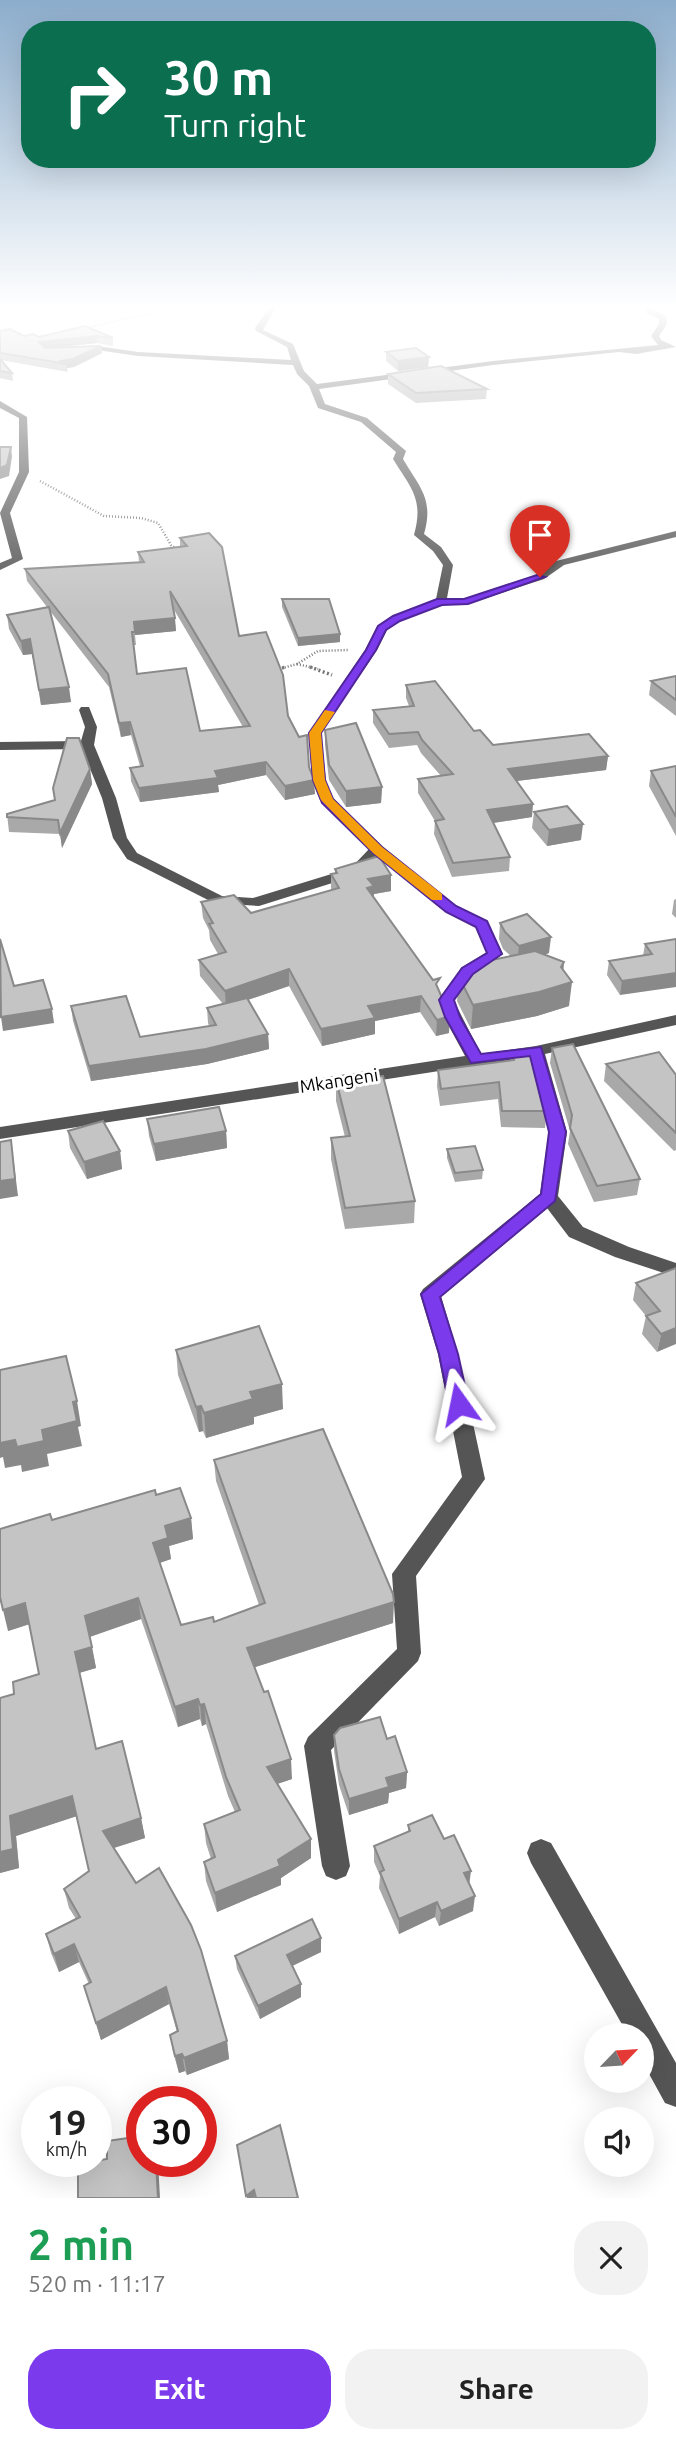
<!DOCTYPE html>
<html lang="en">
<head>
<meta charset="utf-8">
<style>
	body { margin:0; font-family:Ubuntu,sans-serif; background:#f2f2f2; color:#222; height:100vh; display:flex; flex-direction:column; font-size:26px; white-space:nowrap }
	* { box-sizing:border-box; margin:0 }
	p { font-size:23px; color:#767676 }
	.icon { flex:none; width:38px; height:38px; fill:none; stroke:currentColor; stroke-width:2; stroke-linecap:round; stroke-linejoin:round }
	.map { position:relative; height:2198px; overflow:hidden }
	.panel { display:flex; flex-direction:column; background:#fff; flex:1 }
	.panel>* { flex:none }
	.top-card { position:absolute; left:21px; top:21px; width:635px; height:147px; border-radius:28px; box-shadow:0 7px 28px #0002; background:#0b6e4f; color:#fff; overflow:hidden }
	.needle { width:46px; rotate:65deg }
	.tools { position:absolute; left:584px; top:2023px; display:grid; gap:14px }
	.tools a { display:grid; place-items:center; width:70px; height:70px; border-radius:50%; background:#fff; box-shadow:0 7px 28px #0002; font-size:35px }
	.speed { position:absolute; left:21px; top:2086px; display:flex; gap:14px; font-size:35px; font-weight:700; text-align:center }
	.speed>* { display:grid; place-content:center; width:91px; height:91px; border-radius:50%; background:#fff; box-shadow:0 7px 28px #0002; line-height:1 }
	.speed small { font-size:18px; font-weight:400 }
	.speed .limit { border:10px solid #d22; background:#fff; color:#111 }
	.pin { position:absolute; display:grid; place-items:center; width:60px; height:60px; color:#fff; margin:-72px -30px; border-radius:50% 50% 50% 0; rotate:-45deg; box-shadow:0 0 7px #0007 }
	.pin .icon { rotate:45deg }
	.me { position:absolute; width:77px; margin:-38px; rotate:348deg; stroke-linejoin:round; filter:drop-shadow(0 0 5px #0008) }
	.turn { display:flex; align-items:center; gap:24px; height:147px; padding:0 28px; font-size:32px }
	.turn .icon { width:91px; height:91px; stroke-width:2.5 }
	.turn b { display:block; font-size:49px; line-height:60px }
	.round { display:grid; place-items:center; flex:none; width:74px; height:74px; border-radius:28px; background:#f2f2f2 }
	.overview { display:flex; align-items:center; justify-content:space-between; height:119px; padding:0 28px }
	h1 { font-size:42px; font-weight:700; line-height:52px; color:#1e9e55 }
	.button { display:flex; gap:14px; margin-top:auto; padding:14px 28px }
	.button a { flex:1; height:80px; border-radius:28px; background:#7c3aed; color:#fff; font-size:28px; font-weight:700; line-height:80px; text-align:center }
	.button a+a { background:#f2f2f2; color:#222 }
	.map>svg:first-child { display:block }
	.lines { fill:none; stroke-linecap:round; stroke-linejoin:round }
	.path-far2 { stroke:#777; stroke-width:2; stroke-dasharray:1 2; stroke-linecap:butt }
	.path-far1 { stroke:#777; stroke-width:2.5; stroke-dasharray:1 2; stroke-linecap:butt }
	.path { stroke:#777; stroke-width:3.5; stroke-dasharray:2 2.5; stroke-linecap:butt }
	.minor { fill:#555; fill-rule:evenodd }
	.wall { fill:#a9a9a9; fill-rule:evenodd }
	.shaded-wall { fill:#898989 }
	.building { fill:#c4c4c4; stroke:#898989; stroke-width:2; fill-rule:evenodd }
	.route { fill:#7c3aed; stroke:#51269a; stroke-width:2 }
	.slow { fill:#f59e0b }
	.labels { text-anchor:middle; stroke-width:6; stroke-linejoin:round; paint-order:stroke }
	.street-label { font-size:18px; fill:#000; stroke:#fff }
</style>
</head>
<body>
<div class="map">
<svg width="676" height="2198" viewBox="0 0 676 2198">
	<rect width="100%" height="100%" fill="#fff"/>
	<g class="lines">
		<path class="path-far2" d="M86,328L183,306"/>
		<g class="path-far1">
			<path d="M40,481L104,516L141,518L158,523L171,545L178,550"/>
			<path d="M297,664L318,669"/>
			<path d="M279,669L297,664L318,651L348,650"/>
		</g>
		<g class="path">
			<path d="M310,667L332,675"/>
			<path d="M278,669L286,667"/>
		</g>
		<g class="minor">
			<path d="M270,306H277L263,330L293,344L304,371L317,384L493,361L658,345L651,336L659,324V319L646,313L647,306H653V310L666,316L667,324L659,336L661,340L676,347L636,354L619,352L493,365L319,389L325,404L367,418L406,451L403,459C420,488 434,499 424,534L441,547L453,565L447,598L464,599L536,575L556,561L676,531V537L564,565L544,579L465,605L442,604L401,620L387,630L377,650L321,733L326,781L333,798L383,847L456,906L487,921L503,954L474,974L454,1001L481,1054L536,1046L676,1015V1025L545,1054L567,1132L558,1196L583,1227L629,1247L676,1263V1277L615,1257L569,1237L547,1208L441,1296L458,1354L485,1479L416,1576L421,1653L418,1661L331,1750L350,1866L346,1876L336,1880L326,1876L322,1866L304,1746L308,1737L397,1649L392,1574L462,1477L438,1354L420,1294L423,1289L540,1194L549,1132L529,1057L0,1139V1127L465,1056L444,1017L438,1000L453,983L461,968L487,952L476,927L446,912L378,857L361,874L259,906L214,903L127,859L113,838L102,798L82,749L0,750V742L81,741L85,727L79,710L81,707H89L97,727L94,745L116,798L127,838L137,853L222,896L253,898L351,868L369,849L320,800L312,781L309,733L365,650L378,626L393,616L436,599L443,565L433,551L414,535C424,499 411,488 393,459L396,452L361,422L318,408L309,386L297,374L293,365L138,356L97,350L81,352L77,350L97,346L138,352L291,360L287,347L256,331L255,328Z"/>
			<path d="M0,401L27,417L29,472L10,513L23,559L0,570V563L12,558L0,513L19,472V418L0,408Z"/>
			<path d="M541,1839L551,1843L676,2063V2107L665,2103L642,2061V2035H628L531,1863L527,1853L531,1843Z"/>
		</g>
	</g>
	<g class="wall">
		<path d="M85,326L113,338V346L97,343L60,347L101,346L102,353L74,367L67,368L68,372L1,360L12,373L13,381L0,378V331L24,336L39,337Z"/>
		<path d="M386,352L429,357L428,367L398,371L386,361Z"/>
		<path d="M388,374L487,389L486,399L416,403L388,384Z"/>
		<path d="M209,533L239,636L288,716L309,767L315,794L285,800L266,775L218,785L219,792L140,802L131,781L130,768L140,766L131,735L121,737L109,687L50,611L71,702L41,705L32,654L23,655L9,629L7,615L47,607L27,581L25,569L139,562L138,552L180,547V538ZM173,608L243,727L200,731L137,674L133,645H136L135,635L176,631Z"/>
		<path d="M282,599L340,642L298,646L282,607Z"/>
		<path d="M676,676V716L649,695L651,681Z"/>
		<path d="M406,685L474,731L493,745L608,756L606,770L517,781L532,817L493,823L510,857L509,871L452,877L434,834L435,821L418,793V779L441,776L421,753L417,745L389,748L373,723V710L409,706L406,698Z"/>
		<path d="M325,730L382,787L381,803L346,807L329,780L325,745Z"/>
		<path d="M676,766V836L649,786L651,771Z"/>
		<path d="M90,769L92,784L62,848L60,834L9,832L7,814L55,800Z"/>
		<path d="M534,812L581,840L547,846L532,828Z"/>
		<path d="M335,869L391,875V891L374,894V897L439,991L449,1033L436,1036L420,1012L375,1021V1034L322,1046L289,986L248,1000L268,1034L269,1049L207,1064L91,1081L73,1021L71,1006L140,1037L209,1026L208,1023L207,1008L223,1004L200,976L199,960L218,954L210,940L209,930L203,918L201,902L251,913L331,890V874L335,873Z"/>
		<path d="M676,899V918L672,914L674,900Z"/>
		<path d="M500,923L549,953L544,955L564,962L563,970L569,1006L537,1016L471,1029L457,1001L459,977L511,956L503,949L499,939Z"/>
		<path d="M676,939L620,995L607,975L609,961L643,956L645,944Z"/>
		<path d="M552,1048L640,1179L637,1195L594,1202L568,1144L570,1131L550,1063Z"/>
		<path d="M512,1054L547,1111L545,1128L501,1127L498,1099L440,1106L437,1086L438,1070L511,1060Z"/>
		<path d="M606,1064L676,1075V1150L674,1151L604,1081Z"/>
		<path d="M336,1080L415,1201L414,1223L345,1229L331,1159V1138L345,1137L336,1101Z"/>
		<path d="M147,1119L226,1131L227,1148L156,1161L149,1136Z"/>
		<path d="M68,1131L120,1151L122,1169L87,1179L70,1148Z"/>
		<path d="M447,1149L483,1170L482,1179L455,1182L447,1158Z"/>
		<path d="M676,1268L657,1352L642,1334L646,1316L633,1300L636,1283Z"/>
		<path d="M176,1350L283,1409L254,1417V1424L206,1438L203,1431L199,1432L178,1375Z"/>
		<path d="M214,1460L393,1623L255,1667L292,1779L277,1784L311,1858L281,1878V1885L217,1912L206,1881L204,1862L211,1859L206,1843L204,1824L235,1812L228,1796L206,1724L202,1726L200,1719L178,1727L141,1619L90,1637L96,1668L79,1673L96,1749L141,1818L145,1838L114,1848L227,2041L229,2059L187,2075L185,2071L179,2073L173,2052L170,2035L177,2032L169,2004L101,2040L84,1986L89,1984L79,1962L59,1972L51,1953L46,1934L76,1919L69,1908L64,1889L89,1871L77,1816L16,1836L19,1868L0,1873V1698L14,1694L39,1674L29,1624L8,1631L52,1520L156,1495L191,1518L193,1539L169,1546L171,1559L160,1563L181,1625L214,1622L259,1605L216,1481Z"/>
		<path d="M334,1735L387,1739L407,1772L406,1788L389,1793L388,1803L349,1815L339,1785L334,1751Z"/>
		<path d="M408,1825L444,1839L469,1884L473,1911L439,1926L435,1917L399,1934L379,1888L380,1876L374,1862V1846L408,1832Z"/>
		<path d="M321,1938V1952L292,1966L301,1997L260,2019L237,1969L235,1956Z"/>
	</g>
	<g class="shaded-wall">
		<path d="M96,336L97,343L40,349L39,342Z"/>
		<path d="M101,346L102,353L74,367L67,368V364L61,361Z"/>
		<path d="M429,357L428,367L398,371V361Z"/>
		<path d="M11,447L12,457L9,476L0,479V468Z"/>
		<path d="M175,618L176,631L135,635L134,622Z"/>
		<path d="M340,634V642L298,646V638Z"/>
		<path d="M30,639L32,654L23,655L21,641Z"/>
		<path d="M69,687L71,702L41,705L39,690Z"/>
		<path d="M130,722L131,735L121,737L119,723Z"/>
		<path d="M608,756L606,770L507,782L508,769Z"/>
		<path d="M266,762V775L218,785L219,792L140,802L139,788L215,771Z"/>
		<path d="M90,769L92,784L62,848L60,833Z"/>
		<path d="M314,780L315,794L285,800V786Z"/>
		<path d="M382,787L381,803L346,807V791Z"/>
		<path d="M533,804L532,817L486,824L487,810Z"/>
		<path d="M583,824L581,840L547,846L549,830Z"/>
		<path d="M391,875V891L374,894V902L367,904L368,879Z"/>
		<path d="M551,937L549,953L517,963L519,946Z"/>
		<path d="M564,962L562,985L572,982L569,1006L537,1016L471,1029L473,1005L561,967Z"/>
		<path d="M289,969V986L226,1007L225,991Z"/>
		<path d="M676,973V987L620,995L622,981Z"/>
		<path d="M421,996L420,1012L375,1021V1034L322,1046L321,1029L368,1006Z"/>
		<path d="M52,1009L54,1023L3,1031L1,1017Z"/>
		<path d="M450,1016L449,1033L436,1036L437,1020Z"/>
		<path d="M268,1034L269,1049L207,1064L91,1081L89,1066Z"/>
		<path d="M226,1131L227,1148L156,1161L154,1144Z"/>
		<path d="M11,1140L18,1196L0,1199V1181Z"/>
		<path d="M120,1151L122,1169L87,1179L84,1162Z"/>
		<path d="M676,1328V1344L657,1352L661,1334Z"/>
		<path d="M282,1384L283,1409L254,1417V1424L206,1438L204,1413L250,1392Z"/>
		<path d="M77,1401L81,1426L78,1427L82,1446L47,1454L49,1466L22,1472L21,1465L5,1468L3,1457L0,1458V1443L42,1430L73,1402Z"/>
		<path d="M201,1406L203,1431L199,1432L196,1407Z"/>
		<path d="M191,1518L193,1539L169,1546L171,1559L156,1564L153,1543L165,1526Z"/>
		<path d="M138,1598L141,1619L89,1637L85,1616Z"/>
		<path d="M394,1602L393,1623L249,1669L247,1648Z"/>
		<path d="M25,1603L30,1624L8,1631L3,1610Z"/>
		<path d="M92,1647L96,1668L79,1673L75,1652Z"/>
		<path d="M198,1699L200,1719L178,1727L175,1707Z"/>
		<path d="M204,1704L206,1724L202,1726L200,1705Z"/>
		<path d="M291,1759L292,1779L268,1787L267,1767Z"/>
		<path d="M407,1772L406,1788L389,1793L388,1803L349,1815V1799L386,1778Z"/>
		<path d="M72,1796L77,1816L16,1836L19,1868L0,1873V1852L10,1816Z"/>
		<path d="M141,1818L145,1838L107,1850L103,1831Z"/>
		<path d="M311,1839V1858L281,1878V1885L217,1912L215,1893L278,1860Z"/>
		<path d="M471,1871L469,1886L464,1873Z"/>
		<path d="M475,1896L473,1911L439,1926L441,1911Z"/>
		<path d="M437,1902L435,1917L399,1934V1919Z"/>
		<path d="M321,1938V1952L288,1968L287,1955Z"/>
		<path d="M74,1944L79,1962L59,1972L54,1954Z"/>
		<path d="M301,1984V1997L260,2019L258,2006Z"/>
		<path d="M166,1987L169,2004L101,2040L96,2023Z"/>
		<path d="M227,2041L229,2059L187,2075L184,2058Z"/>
		<path d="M182,2054L185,2071L179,2073L175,2056Z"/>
		<path d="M156,2161H158L160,2198H158Z"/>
		<path d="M254,2190L255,2198H247L246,2196Z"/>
	</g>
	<g class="building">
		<path d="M85,326L113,338L96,336L39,342L45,348L101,346L73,359L61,361L67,364L0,353V331L10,329L24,336L33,334L39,337Z"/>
		<path d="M416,348L429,357L398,361L386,352Z"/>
		<path d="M0,359L12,373L0,371Z"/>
		<path d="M441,366L487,389L416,393L388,374Z"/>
		<path d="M0,447H11L7,465L0,468Z"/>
		<path d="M209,533L222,547L239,636L266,632L283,675L288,716L299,737L307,735L309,767L314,780L285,786L266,762L215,771L218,778L139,788L130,768L143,766L130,722L119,723L108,674L25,569L144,562L138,552L187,546L180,538ZM170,591L250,726L200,731L186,668L137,674L132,632H135L134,622L175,618Z"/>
		<path d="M282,599H329L340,634L298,638Z"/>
		<path d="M49,607L69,687L39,690L30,639L21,641L7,615Z"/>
		<path d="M676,676V700L651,681Z"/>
		<path d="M435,681L474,731L480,730L493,745L589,734L608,756L508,769L533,804L487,810L510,857L453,863L435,821L444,819L418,779L453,774L422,740L418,732L389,734L373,710L414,706L406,685Z"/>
		<path d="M356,723L382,787L346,791L329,765L325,730Z"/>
		<path d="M67,738H79L90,769L60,833L58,820L7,817V814L55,800L53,788Z"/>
		<path d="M676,766V817L651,771Z"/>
		<path d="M567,806L583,824L549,830L534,812Z"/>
		<path d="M379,856L391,875L368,879L374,886L367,888L433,980L440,978L436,984L450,1016L437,1020L421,996L368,1006L375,1018L321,1029L289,969L225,991L199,960L226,952L209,924L213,923L201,902L234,895L251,913L339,888L331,874L337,873L335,869Z"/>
		<path d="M527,914L551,937L519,946L505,932L500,923Z"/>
		<path d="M0,939L14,986L43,980L52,1009L1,1017Z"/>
		<path d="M676,939V973L622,981L609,961L652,954L645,944Z"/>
		<path d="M535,951L564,962L561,967L572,982L539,992L473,1005L459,977L468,965Z"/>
		<path d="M126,996L140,1037L216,1025L207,1008L247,998L268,1034L206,1049L89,1066L71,1006Z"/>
		<path d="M573,1044L640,1179L597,1186L570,1128L572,1115L552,1048Z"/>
		<path d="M531,1051L547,1111H502L499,1082L441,1089L438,1070L514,1060L512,1054Z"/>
		<path d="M659,1052L676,1075V1133L606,1064Z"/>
		<path d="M383,1076L415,1201L345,1208L331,1138L350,1136L336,1080Z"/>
		<path d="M219,1107L226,1131L154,1144L147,1119Z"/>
		<path d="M103,1121L120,1151L84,1162L68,1131Z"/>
		<path d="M11,1140L15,1179L0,1181V1142Z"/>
		<path d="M475,1146L483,1170L455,1173L447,1149Z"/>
		<path d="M676,1268V1328L661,1334L646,1316L660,1311L636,1283Z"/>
		<path d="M259,1326L282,1384L250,1392L253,1399L204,1413L201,1406L196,1407L176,1350Z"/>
		<path d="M66,1356L77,1401L73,1402L77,1421L42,1430L44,1441L17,1447L15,1440L0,1443V1370Z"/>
		<path d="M323,1429L393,1594L394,1602L247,1648L264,1692L268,1691L291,1759L267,1767L311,1839L278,1860L280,1866L215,1893L204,1862L215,1857L204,1824L240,1810L226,1777L204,1704L200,1705L198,1699L175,1707L138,1598L85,1616L92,1647L75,1652L96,1749L122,1741L141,1818L103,1831L136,1883L159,1868L191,1925L201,1950L227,2041L184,2058L182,2054L175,2056L170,2035L178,2031L166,1987L96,2023L84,1986L91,1982L74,1944L54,1954L46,1934L80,1917L64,1889L89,1871L72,1796L10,1816L13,1849L0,1852V1698L14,1694L13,1682L39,1674L25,1603L3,1610L0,1597V1529L50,1514L52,1520L155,1490L156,1495L180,1488L191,1518L165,1526L168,1538L153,1543L181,1625L213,1617L214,1622L265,1603L214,1460Z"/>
		<path d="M380,1717L387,1739L395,1736L407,1772L386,1778L389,1787L349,1799L339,1769L334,1735L340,1728Z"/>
		<path d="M432,1815L444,1839L454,1835L471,1871L464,1873L475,1896L441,1911L437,1902L399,1919L380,1872L384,1870L374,1846L410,1831L408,1825Z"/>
		<path d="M312,1919L321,1938L287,1955L301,1984L258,2006L235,1956Z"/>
		<path d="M280,2125L298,2198H256L254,2190L246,2196L237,2145Z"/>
		<path d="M142,2136V2161H156L158,2198H78V2164L107,2159V2141Z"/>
	</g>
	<linearGradient id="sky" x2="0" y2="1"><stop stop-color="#8cadcc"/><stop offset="0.5" stop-color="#fff"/><stop offset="1" stop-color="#fff" stop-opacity="0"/></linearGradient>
	<rect width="676" height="613" fill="url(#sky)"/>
	<path class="route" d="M537,575L545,577L468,604L442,605L400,621L386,630L376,650L321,733L325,780L333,799L382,847L456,906L487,921L502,954L473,974L454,1000L460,1017L481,1054L541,1047L566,1132L555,1201L440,1297L458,1354L469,1404L466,1409L459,1412L452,1409L449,1404L439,1354L421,1294L541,1194L549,1132L530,1056L471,1063L445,1017L439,1000L462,968L487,953L476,927L446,912L373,853L322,803L313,780L309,733L366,650L378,626L393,616L437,599H464Z"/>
	<path class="slow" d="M325,710L335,712L321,733L325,780L333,799L382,847L442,894V900H432L373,853L321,800L313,780L309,733Z"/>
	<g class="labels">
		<g class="street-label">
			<text transform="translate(339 1081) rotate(-9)" y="6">Mkangeni</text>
		</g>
	</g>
</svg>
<div class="tools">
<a><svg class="needle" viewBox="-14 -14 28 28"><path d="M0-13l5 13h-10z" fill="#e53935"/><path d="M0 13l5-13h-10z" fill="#767676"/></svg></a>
<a><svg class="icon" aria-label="sound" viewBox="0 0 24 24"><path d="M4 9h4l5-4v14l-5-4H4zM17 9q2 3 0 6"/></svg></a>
</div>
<div class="speed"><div>19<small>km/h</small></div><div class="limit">30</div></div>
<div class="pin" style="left:540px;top:577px;background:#d93025"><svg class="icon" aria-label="arrive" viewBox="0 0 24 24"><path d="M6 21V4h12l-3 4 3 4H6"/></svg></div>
<svg class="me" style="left:459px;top:1404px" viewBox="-20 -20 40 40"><path d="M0-17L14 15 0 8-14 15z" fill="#7c3aed" stroke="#fff" stroke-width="4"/></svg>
<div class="top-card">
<div class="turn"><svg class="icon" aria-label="right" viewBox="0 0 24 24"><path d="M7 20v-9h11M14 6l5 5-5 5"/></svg><div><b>30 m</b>Turn right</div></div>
</div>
</div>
<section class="panel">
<div class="overview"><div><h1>2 min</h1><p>520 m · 11:17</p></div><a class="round"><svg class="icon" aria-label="close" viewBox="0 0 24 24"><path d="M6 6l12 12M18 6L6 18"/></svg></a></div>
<div class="button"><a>Exit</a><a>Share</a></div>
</section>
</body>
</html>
